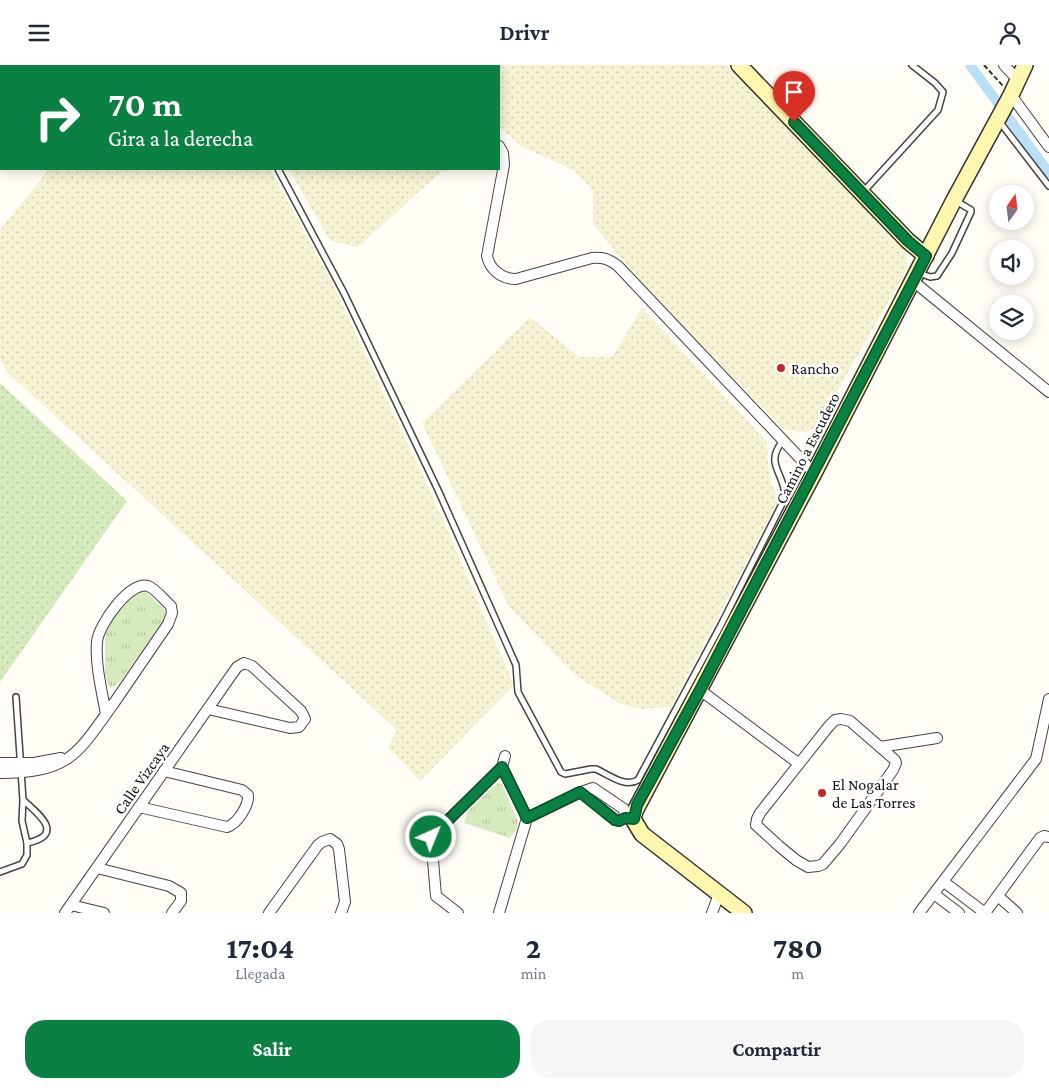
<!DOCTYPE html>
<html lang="es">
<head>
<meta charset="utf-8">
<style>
	body { margin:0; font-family:"Crimson Pro",serif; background:#f6f6f7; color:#1f2937; height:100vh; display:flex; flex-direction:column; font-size:19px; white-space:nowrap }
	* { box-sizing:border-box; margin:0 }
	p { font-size:16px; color:#747a83 }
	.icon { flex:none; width:28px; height:28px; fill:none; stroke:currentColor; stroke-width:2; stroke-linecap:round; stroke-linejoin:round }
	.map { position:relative; height:848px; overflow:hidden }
	.panel { display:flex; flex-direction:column; background:#fff; flex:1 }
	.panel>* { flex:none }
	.guide { position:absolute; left:0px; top:0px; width:500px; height:105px; box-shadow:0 2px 12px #0003; background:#0b8043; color:#fff; overflow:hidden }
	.needle { width:32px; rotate:14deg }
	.buttons { position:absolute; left:989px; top:120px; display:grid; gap:10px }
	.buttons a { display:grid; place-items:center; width:45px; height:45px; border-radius:50%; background:#fff; box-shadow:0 2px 12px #0003; font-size:25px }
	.pin { position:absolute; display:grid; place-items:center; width:42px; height:42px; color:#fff; margin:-51px -21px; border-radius:50% 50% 50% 0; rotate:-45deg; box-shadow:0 0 5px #0007 }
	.pin .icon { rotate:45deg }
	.me { position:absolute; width:55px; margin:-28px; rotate:44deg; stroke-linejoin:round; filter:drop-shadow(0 0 4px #0008) }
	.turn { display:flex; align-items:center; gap:18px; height:105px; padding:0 25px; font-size:22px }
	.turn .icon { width:65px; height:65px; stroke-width:2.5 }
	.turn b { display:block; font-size:35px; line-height:42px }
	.eta { display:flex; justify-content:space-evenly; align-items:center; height:85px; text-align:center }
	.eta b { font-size:30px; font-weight:700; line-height:35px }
	.button { display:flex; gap:10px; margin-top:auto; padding:10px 25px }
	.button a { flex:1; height:58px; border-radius:20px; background:#0b8043; color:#fff; font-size:20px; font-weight:700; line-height:58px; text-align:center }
	.button a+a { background:#f6f6f7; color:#1f2937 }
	header { display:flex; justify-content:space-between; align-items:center; height:65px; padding:0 25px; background:#fff; font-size:22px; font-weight:700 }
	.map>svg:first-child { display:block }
	.farmland { fill:url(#farmland-dots) }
	.grass { fill:url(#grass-dots) }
	.park { fill:url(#park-tufts) }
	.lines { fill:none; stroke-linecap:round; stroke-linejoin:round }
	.canal { stroke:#b9e0f7; stroke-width:10 }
	.lane-casing { stroke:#444; stroke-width:8 }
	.street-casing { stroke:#444; stroke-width:12 }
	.secondary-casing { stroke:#333; stroke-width:18 }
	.path { stroke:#333; stroke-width:2; stroke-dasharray:5 2.5; stroke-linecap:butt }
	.lane { stroke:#fff; stroke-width:5 }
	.street { stroke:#fff; stroke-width:10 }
	.secondary { stroke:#fff6b0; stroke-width:15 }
	.route-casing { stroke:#07532c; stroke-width:12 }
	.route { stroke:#0b8043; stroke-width:9 }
	.poi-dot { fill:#c4262e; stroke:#fff; stroke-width:2 }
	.labels { text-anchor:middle; stroke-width:5; stroke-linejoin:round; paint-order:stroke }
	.poi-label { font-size:16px; fill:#111; stroke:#fff; text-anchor:start }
	.street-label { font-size:16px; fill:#111; stroke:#fff }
</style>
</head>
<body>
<header><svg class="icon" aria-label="menu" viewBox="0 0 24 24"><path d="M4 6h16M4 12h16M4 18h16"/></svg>Drivr<svg class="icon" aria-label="person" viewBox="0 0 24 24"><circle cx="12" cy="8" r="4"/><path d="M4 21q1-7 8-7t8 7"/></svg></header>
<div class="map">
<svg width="1049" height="848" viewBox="0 0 1049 848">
	<defs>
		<pattern id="farmland-dots" width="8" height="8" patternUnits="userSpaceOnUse" patternTransform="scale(1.25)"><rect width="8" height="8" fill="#f6f3d4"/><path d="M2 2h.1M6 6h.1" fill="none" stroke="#d2cfb5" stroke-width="1.8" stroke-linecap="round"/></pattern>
		<pattern id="grass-dots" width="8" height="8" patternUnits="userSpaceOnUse" patternTransform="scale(1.25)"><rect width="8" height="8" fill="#d5ebbd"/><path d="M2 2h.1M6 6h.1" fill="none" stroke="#b6c8a1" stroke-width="1.8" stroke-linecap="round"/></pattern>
		<pattern id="park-tufts" width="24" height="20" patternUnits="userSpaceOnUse" patternTransform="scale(1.25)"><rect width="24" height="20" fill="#d5ebbd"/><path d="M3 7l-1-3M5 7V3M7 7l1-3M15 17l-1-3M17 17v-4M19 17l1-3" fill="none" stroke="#b6c8a1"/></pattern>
	</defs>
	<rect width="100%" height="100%" fill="#fffdf5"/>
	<g class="farmland">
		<path d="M0,0H103L1,1V102Z"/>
		<path d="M314,0H732L905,178L907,204L820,356L813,364L806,367L785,365L647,225L593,159V125L574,105L523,82L499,62V1H312Z"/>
		<path d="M49,104H270L330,214L436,439L514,620L420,716L389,683L396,664L7,307L0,293V165Z"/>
		<path d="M289,104H444L358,182L330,176Z"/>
		<path d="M642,243L767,377L768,402L772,420L779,435L671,642L641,644L619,638L575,610L509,542L422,358L530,252L579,292H612Z"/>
	</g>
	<path class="grass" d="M0,318L127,436L0,617Z"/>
	<g class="park">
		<path d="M144,525L165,545L167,550L120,617L110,623L105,612V570L112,556L136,526Z"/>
		<path d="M497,718L502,719L518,757L516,766L513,768L510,773L464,758L467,747Z"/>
	</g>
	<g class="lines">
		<path class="canal" d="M970,0L1049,108"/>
		<g class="lane-casing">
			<g id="lane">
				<path d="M230,0L231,1"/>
				<path d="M999,56L1049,121"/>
				<path d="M278,104L344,228L438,425L516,600L518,627L561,707L565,709L591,704H596C609,710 625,723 638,715L721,560L785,433C786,409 763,399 783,376"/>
				<path d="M864,126L938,45L943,27L935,18L912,0"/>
				<path d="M919,208L930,212L937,211L952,188L971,147V145L956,136"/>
				<path d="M16,632L23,735L22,756L27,778C65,770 40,750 23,735"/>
				<path d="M0,807L22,799L27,790V778"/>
			</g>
		</g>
		<g class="street-casing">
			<g id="street">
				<path d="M424,0L425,1"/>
				<path d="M1004,0L1018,15"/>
				<path d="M1011,30L1049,82"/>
				<path d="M499,81L503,88L504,100L487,191C490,205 502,214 516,214L592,193C603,192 609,194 618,201L814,408"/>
				<path d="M913,216L1049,327"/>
				<path d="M700,625L798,698"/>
				<path d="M841,654L850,656L895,695L896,698L893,705L840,779L823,799L818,801L808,802L796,795L779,781L756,760L757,754L760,748L829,661L835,655Z"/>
				<path d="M880,682L937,673"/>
				<path d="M0,698H34L61,693"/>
				<path d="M0,708C70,707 76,691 114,638L168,559L172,548L171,541C165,536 156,524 148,521C129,516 98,561 97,577C95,599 102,627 106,649"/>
				<path d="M581,727L615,755L619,756L625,753H630"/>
				<path d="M139,742L227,762C237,759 249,741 248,730L242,725L164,706"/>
				<path d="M527,753L581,727L593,723L624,744L625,753"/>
				<path d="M97,803L169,821L181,828V836L172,848"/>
				<path d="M944,817L985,848L1040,773L1044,771L1049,772"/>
				<path d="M934,829L959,848"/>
				<path d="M998,831L1017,848"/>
				<path d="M71,840L104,848"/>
				<path d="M65,848L237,602L244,598L252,601L301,646L305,654L299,662L290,663L208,644"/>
				<path d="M269,848L318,780L322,777L330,774L337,779L339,784L345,837L341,848"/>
				<path d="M458,848L436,831L431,772L502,702L505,691"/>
				<path d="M499,848L527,753L502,702"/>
				<path d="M712,848L719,829"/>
				<path d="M919,848L1036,694L1049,634"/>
			</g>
		</g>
		<g class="secondary-casing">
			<g id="secondary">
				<path d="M739,0L908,176L926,191"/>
				<path d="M744,848L642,769L633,754L635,746L814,408L954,135L1011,30L1025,0"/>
			</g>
		</g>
		<path class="path" d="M984,0L1003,21"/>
		<use href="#lane" class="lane"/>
		<use href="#street" class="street"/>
		<use href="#secondary" class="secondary"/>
	</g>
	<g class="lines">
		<g class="route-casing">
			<path id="route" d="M431,772L502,702L527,753L580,727L615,755L619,756L625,753L634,754L637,740L700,625L918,207L926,191L908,176L794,57"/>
		</g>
		<use href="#route" class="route"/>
	</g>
	<g class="poi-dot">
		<circle cx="781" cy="303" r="5"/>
		<circle cx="822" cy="728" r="5"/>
	</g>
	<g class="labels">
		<g class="poi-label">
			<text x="791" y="309">Rancho</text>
			<text x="832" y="725">El Nogalar<tspan x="832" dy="18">de Las Torres</tspan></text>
		</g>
		<g class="street-label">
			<text transform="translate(807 383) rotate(-63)" y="6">Camino a Escudero</text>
			<text transform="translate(141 713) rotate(-55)" y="6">Calle Vizcaya</text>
		</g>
	</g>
</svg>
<div class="buttons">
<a><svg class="needle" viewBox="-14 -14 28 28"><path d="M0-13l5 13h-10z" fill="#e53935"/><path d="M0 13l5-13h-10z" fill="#747a83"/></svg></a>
<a><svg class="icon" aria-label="sound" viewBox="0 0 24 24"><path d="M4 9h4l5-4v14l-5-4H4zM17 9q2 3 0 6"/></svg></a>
<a><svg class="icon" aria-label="layers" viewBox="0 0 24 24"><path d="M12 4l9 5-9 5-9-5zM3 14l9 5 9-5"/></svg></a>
</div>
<div class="pin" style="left:794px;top:57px;background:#d93025"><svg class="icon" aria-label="arrive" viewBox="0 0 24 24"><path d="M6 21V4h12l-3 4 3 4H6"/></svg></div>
<svg class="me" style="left:431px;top:772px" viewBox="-20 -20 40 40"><circle r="17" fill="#0b8043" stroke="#fff" stroke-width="3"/><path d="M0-11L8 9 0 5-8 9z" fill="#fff"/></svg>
<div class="guide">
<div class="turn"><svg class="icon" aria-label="right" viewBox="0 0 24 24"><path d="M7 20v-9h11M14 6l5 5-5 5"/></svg><div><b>70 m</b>Gira a la derecha</div></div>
</div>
</div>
<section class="panel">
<div class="eta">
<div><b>17:04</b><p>Llegada</p></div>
<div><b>2</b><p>min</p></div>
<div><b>780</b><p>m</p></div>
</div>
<div class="button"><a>Salir</a><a>Compartir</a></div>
</section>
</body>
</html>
